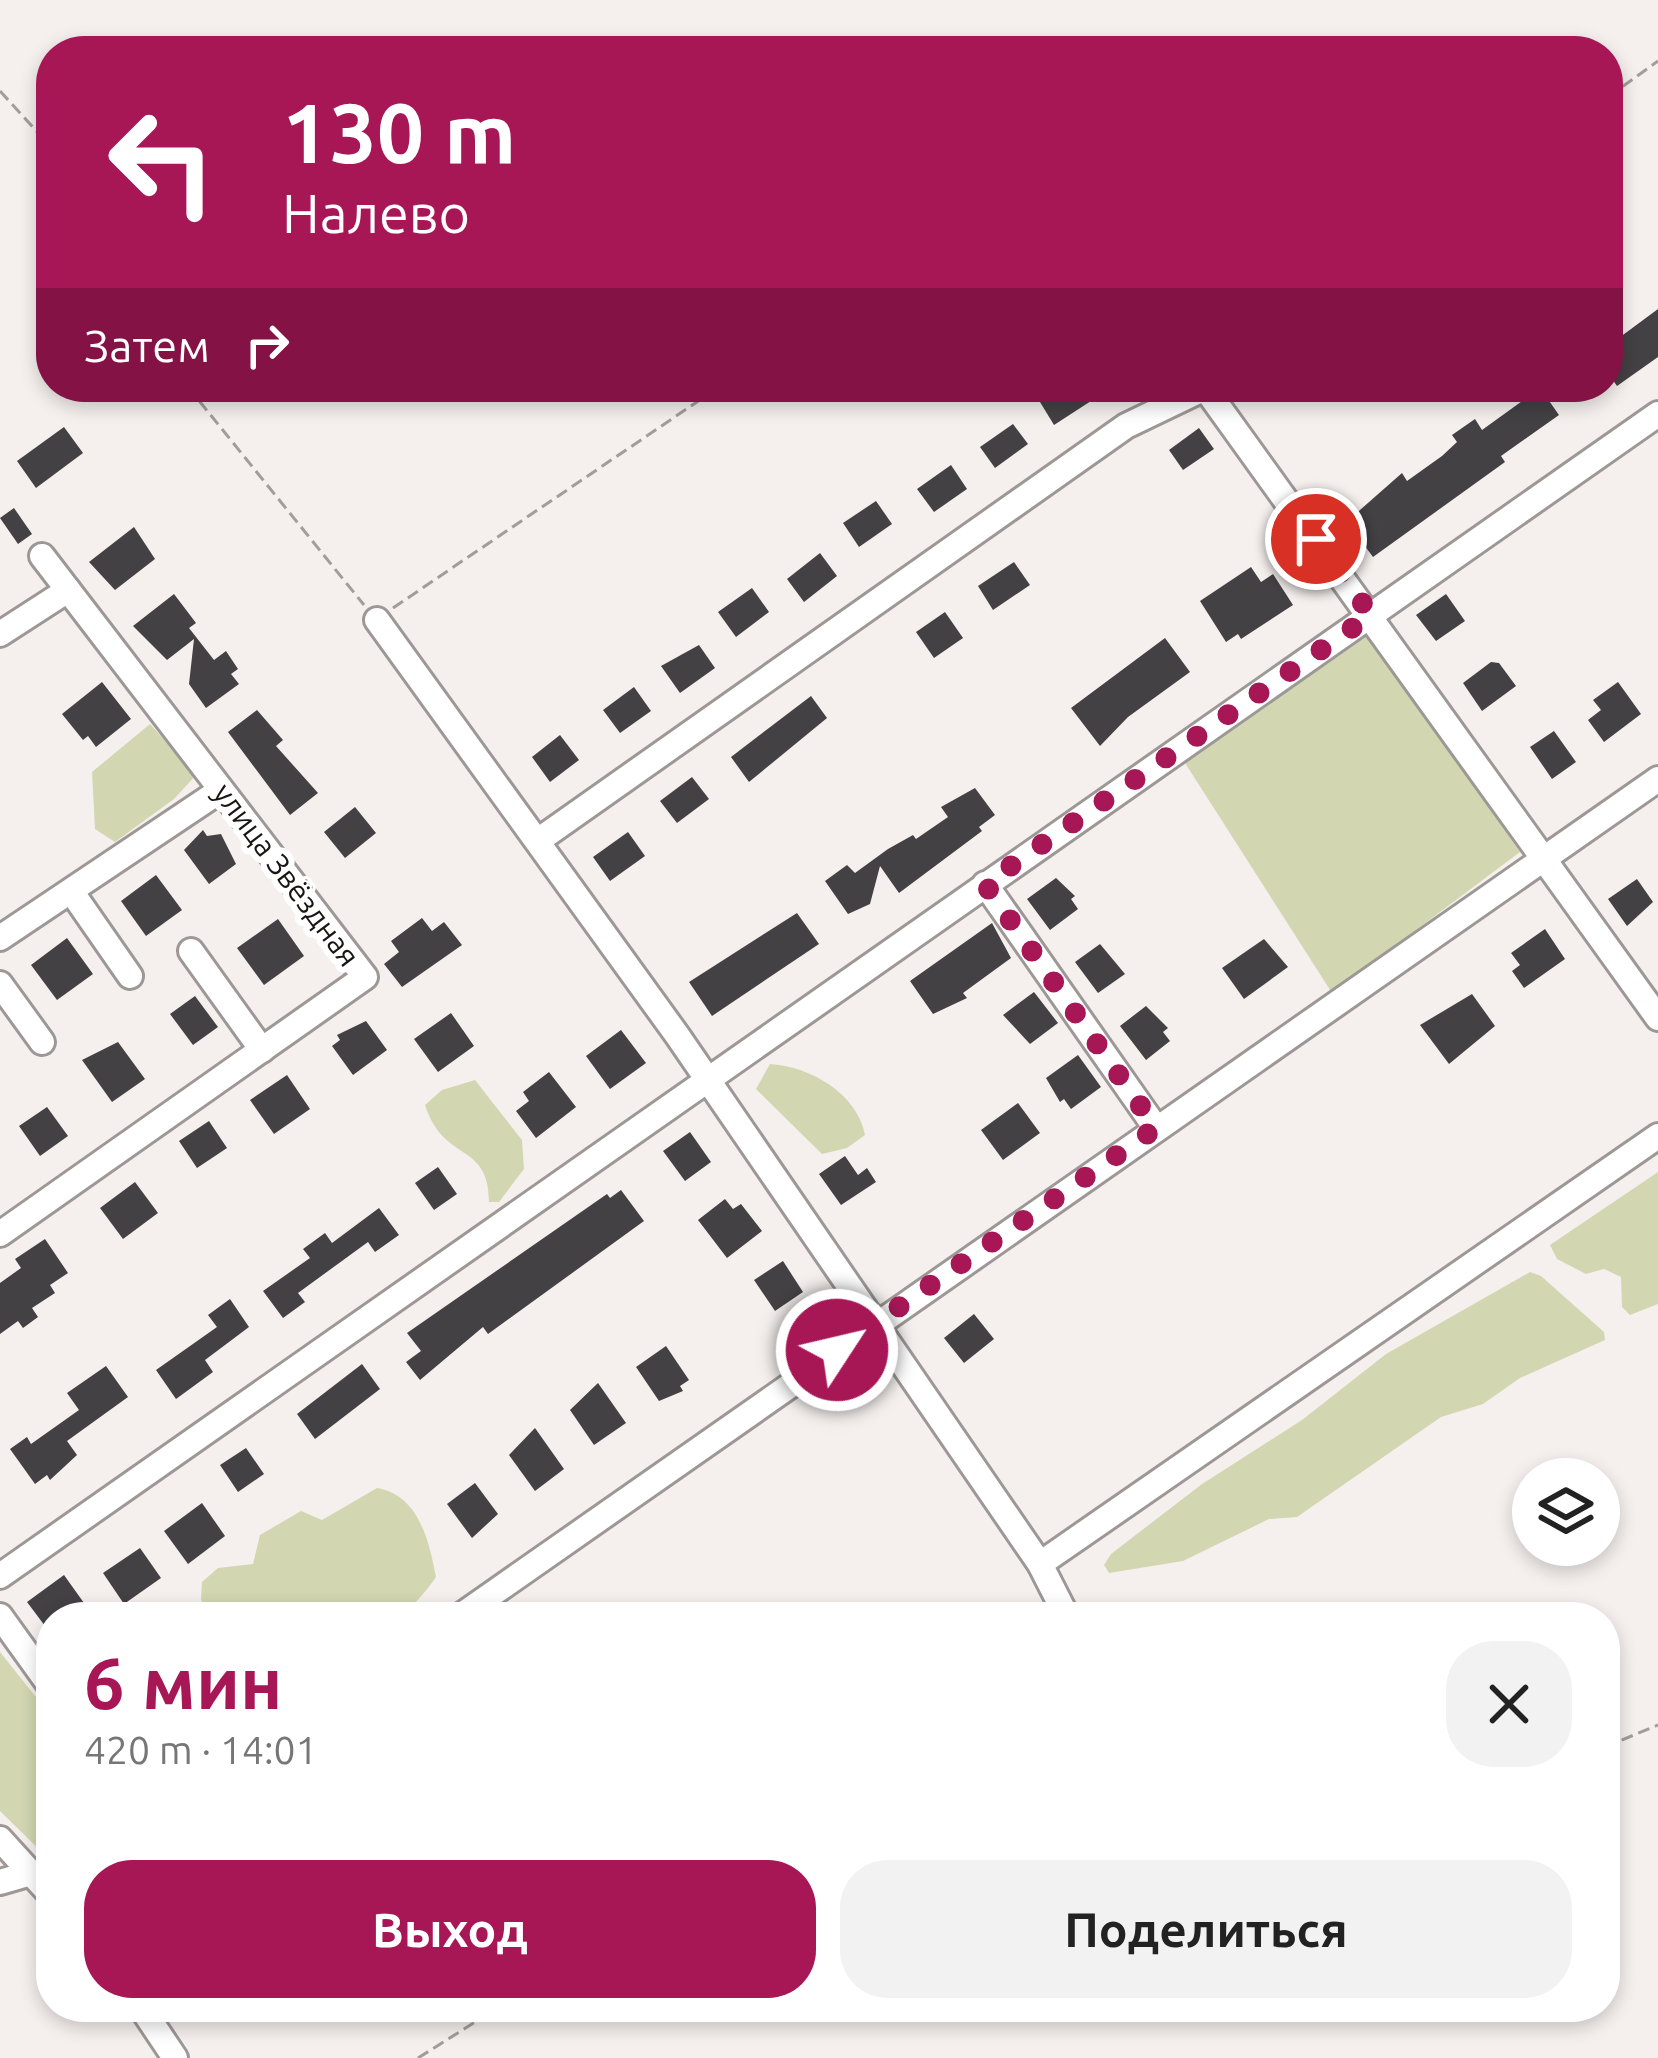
<!DOCTYPE html>
<html lang="ru">
<head>
<meta charset="utf-8">
<style>
	body { margin:0; font-family:Ubuntu,sans-serif; background:#f2f2f2; color:#222; height:100vh; display:flex; flex-direction:column; font-size:45px; white-space:nowrap }
	* { box-sizing:border-box; margin:0 }
	p { font-size:39px; color:#767676 }
	.icon { flex:none; width:66px; height:66px; fill:none; stroke:currentColor; stroke-width:2; stroke-linecap:round; stroke-linejoin:round }
	.map { position:relative; flex:1; overflow:hidden }
	.details { position:absolute; left:36px; top:1602px; width:1584px; height:420px; display:flex; flex-direction:column; background:#fff; border-radius:48px; box-shadow:0 6px 18px #0003 }
	.details>* { flex:none }
	.guide { position:absolute; left:36px; top:36px; width:1587px; height:366px; border-radius:48px; box-shadow:0 6px 18px #0003; background:#a71756; color:#fff; overflow:hidden }
	.controls { position:absolute; left:1512px; top:1458px; display:grid; gap:24px }
	.controls a { display:grid; place-items:center; width:108px; height:108px; border-radius:50%; background:#fff; box-shadow:0 6px 18px #0003; font-size:60px }
	.pin { position:absolute; display:grid; place-items:center; width:102px; height:102px; color:#fff; margin:-51px; border:6px solid #fff; border-radius:50%; box-shadow:0 3px 12px #0007 }
	.me { position:absolute; width:132px; margin:-66px; rotate:55deg; stroke-linejoin:round; filter:drop-shadow(0 0 9px #0008) }
	.turn { display:flex; align-items:center; gap:42px; height:252px; padding:0 48px; font-size:54px }
	.turn .icon { width:156px; height:156px; stroke-width:2.5 }
	.turn b { display:block; font-size:84px; line-height:102px }
	.then { display:flex; align-items:center; height:114px; padding:0 48px; background:#0003; gap:24px; font-size:45px }
	.round { display:grid; place-items:center; flex:none; width:126px; height:126px; border-radius:48px; background:#f2f2f2 }
	.overview { display:flex; align-items:center; justify-content:space-between; height:204px; padding:0 48px }
	h1 { font-size:72px; font-weight:600; line-height:90px; color:#a71756 }
	.cta { display:flex; gap:24px; margin-top:auto; padding:24px 48px }
	.cta a { flex:1; height:138px; border-radius:48px; background:#a71756; color:#fff; font-size:48px; font-weight:600; line-height:138px; text-align:center }
	.cta a+a { background:#f2f2f2; color:#222 }
	.map>svg:first-child { display:block }
	.green { fill:#d2d7b1 }
	.building { fill:#444144 }
	.lines { fill:none; stroke-linecap:round; stroke-linejoin:round }
	.minor-casing { stroke:#9d9896; stroke-width:30 }
	.path { stroke:#a19d9b; stroke-width:3; stroke-dasharray:12 6; stroke-linecap:butt }
	.minor { stroke:#fff; stroke-width:24 }
	.route { stroke:#a71756; stroke-width:21; stroke-dasharray:0 37.8 }
	.labels { text-anchor:middle; stroke-width:12; stroke-linejoin:round; paint-order:stroke }
	.street-label { font-size:30px; fill:#181615; stroke:#fff }
</style>
</head>
<body>
<div class="map">
<svg width="1658" height="2058" viewBox="0 0 1658 2058">
	<rect width="100%" height="100%" fill="#f5f0ee"/>
	<g class="green">
		<path d="M1369,635L1520,852L1332,993L1185,763Z"/>
		<path d="M150,724L196,775L174,799L115,842L95,829L92,772Z"/>
		<path d="M770,1064C809,1066 857,1093 865,1135L847,1148L822,1154L756,1089Z"/>
		<path d="M475,1080L522,1140L524,1169L499,1202H489C489,1141 444,1164 425,1105L442,1090Z"/>
		<path d="M1658,1172V1304L1630,1315L1622,1307L1621,1277L1604,1269L1586,1274L1557,1259L1550,1245Z"/>
		<path d="M1530,1272L1541,1276L1604,1332L1605,1340L1520,1378L1483,1404L1441,1417L1297,1517L1269,1519L1183,1561L1109,1573L1104,1565L1111,1554L1202,1484L1302,1420L1386,1354Z"/>
		<path d="M377,1488C419,1495 429,1541 436,1577C427,1590 411,1611 395,1617C371,1625 315,1616 292,1607L256,1617H211L201,1600L202,1582L218,1568L253,1564L260,1535L301,1511L322,1520Z"/>
		<path d="M0,1652L51,1716V1861L0,1811Z"/>
	</g>
	<g class="building">
		<path d="M1658,309V357L1617,386L1608,373V346Z"/>
		<path d="M1064,387H1082L1091,401L1054,425L1040,402Z"/>
		<path d="M1540,388L1559,415L1501,456L1505,462L1373,557L1348,523L1360,510L1402,473L1407,481L1442,456L1457,442L1452,435L1475,419L1482,430Z"/>
		<path d="M1013,424L1028,444L995,468L980,447Z"/>
		<path d="M64,427L83,453L36,488L17,461Z"/>
		<path d="M1199,428L1214,449L1183,470L1169,450Z"/>
		<path d="M951,465L967,489L934,512L917,489Z"/>
		<path d="M876,501L892,524L859,547L843,523Z"/>
		<path d="M14,508L32,534L18,544L0,518Z"/>
		<path d="M134,527L155,559L115,590L89,562Z"/>
		<path d="M820,553L837,576L804,602L787,579Z"/>
		<path d="M1014,562L1030,585L993,610L978,586Z"/>
		<path d="M1251,567L1261,582L1273,574L1293,605L1241,639L1238,634L1226,642L1200,601Z"/>
		<path d="M752,588L769,612L736,637L718,612Z"/>
		<path d="M174,594L196,623L189,628L214,660L226,651L238,669L231,674L239,684L206,708L189,684L194,639L167,660L133,626Z"/>
		<path d="M1446,594L1465,621L1436,641L1416,615Z"/>
		<path d="M945,612L963,638L934,658L916,632Z"/>
		<path d="M1165,638L1190,672L1128,717L1100,746L1071,708Z"/>
		<path d="M699,645L715,668L680,693L661,666Z"/>
		<path d="M1491,662L1499,663L1516,686L1482,711L1463,683Z"/>
		<path d="M102,682L131,719L96,747L88,736L83,740L62,714Z"/>
		<path d="M1618,682L1641,714L1604,742L1588,720L1601,710L1593,700Z"/>
		<path d="M634,687L651,711L620,733L603,710Z"/>
		<path d="M811,696L827,718L749,782L731,757Z"/>
		<path d="M257,710L283,740L276,746L318,793L290,815L228,732Z"/>
		<path d="M1554,731L1576,762L1552,779L1530,747Z"/>
		<path d="M560,735L579,760L550,782L532,757Z"/>
		<path d="M692,777L709,799L677,823L660,801Z"/>
		<path d="M975,788L995,815L979,827L982,831L899,893L880,866L870,904L848,914L825,881L847,865L855,873L888,849L913,835L916,839L948,817L941,807Z"/>
		<path d="M355,807L376,833L345,858L324,832Z"/>
		<path d="M203,830L207,836L221,834L236,864L209,884L184,850Z"/>
		<path d="M628,832L645,856L610,881L593,857Z"/>
		<path d="M156,875L182,910L146,936L121,901Z"/>
		<path d="M1056,878L1075,896L1071,899L1078,909L1050,930L1027,899Z"/>
		<path d="M1637,879L1653,902L1627,926L1608,899Z"/>
		<path d="M797,913L819,944L712,1016L689,982Z"/>
		<path d="M422,918L432,931L444,922L462,945L402,987L384,964L399,952L391,941Z"/>
		<path d="M278,919L304,956L264,985L237,948Z"/>
		<path d="M992,923L1011,958L963,993L967,998L933,1014L910,981Z"/>
		<path d="M1545,929L1565,959L1524,988L1512,971L1520,965L1511,953Z"/>
		<path d="M67,938L93,974L57,1000L31,965Z"/>
		<path d="M1264,939L1288,967L1244,999L1222,968Z"/>
		<path d="M1100,944L1125,974L1098,993L1075,962Z"/>
		<path d="M1034,992L1058,1023L1030,1044L1003,1015Z"/>
		<path d="M1472,994L1495,1026L1449,1064L1420,1025Z"/>
		<path d="M195,996L218,1027L193,1045L170,1014Z"/>
		<path d="M1146,1006L1168,1028L1163,1032L1170,1041L1146,1060L1120,1026Z"/>
		<path d="M451,1013L474,1046L438,1072L414,1039Z"/>
		<path d="M366,1021L387,1050L353,1075L332,1046L340,1040L337,1035Z"/>
		<path d="M621,1030L646,1063L610,1089L586,1056Z"/>
		<path d="M118,1042L145,1079L112,1102L82,1060Z"/>
		<path d="M1078,1055L1101,1087L1071,1109L1064,1099L1060,1102L1046,1078Z"/>
		<path d="M549,1072L576,1107L536,1138L516,1111L529,1101L523,1092Z"/>
		<path d="M287,1075L310,1109L274,1134L250,1100Z"/>
		<path d="M1018,1103L1040,1133L1003,1160L981,1130Z"/>
		<path d="M47,1107L68,1136L40,1156L19,1126Z"/>
		<path d="M209,1121L227,1148L197,1168L179,1141Z"/>
		<path d="M690,1132L711,1162L685,1181L663,1151Z"/>
		<path d="M845,1156L858,1175L867,1168L876,1182L841,1205L819,1174Z"/>
		<path d="M438,1167L457,1194L434,1210L415,1183Z"/>
		<path d="M135,1182L158,1213L123,1239L100,1208Z"/>
		<path d="M621,1190L644,1221L488,1334L483,1327L420,1380L406,1362L421,1351L407,1333L607,1194L610,1198Z"/>
		<path d="M725,1199L733,1209L741,1204L762,1231L727,1258L698,1220Z"/>
		<path d="M379,1208L399,1235L375,1252L368,1242L298,1293L305,1302L283,1318L263,1291L310,1258L303,1249L325,1233L332,1243Z"/>
		<path d="M45,1239L68,1273L50,1285L55,1293L32,1308L38,1317L23,1328L18,1321L0,1334V1283L21,1268L15,1259Z"/>
		<path d="M783,1261L803,1292L775,1311L754,1280Z"/>
		<path d="M230,1299L249,1327L205,1360L213,1372L176,1399L156,1370L217,1327L208,1315Z"/>
		<path d="M974,1314L994,1339L964,1363L944,1338Z"/>
		<path d="M666,1346L689,1380L680,1386L683,1391L659,1401L636,1367Z"/>
		<path d="M362,1364L380,1389L315,1439L297,1414Z"/>
		<path d="M106,1366L128,1397L67,1441L77,1455L50,1480L47,1475L35,1484L10,1449L27,1437L31,1444L79,1410L67,1393Z"/>
		<path d="M598,1383L626,1423L594,1445L570,1410Z"/>
		<path d="M535,1428L564,1469L535,1491L509,1455Z"/>
		<path d="M246,1448L264,1474L238,1492L220,1465Z"/>
		<path d="M475,1483L498,1514L472,1538L447,1504Z"/>
		<path d="M202,1503L225,1536L188,1564L164,1531Z"/>
		<path d="M140,1548L161,1578L124,1604L103,1573Z"/>
		<path d="M64,1575L84,1603L64,1617H51V1634L27,1602Z"/>
	</g>
	<g class="lines">
		<g class="minor-casing">
			<g id="minor">
				<path d="M377,620L677,1035L1040,1564L1067,1617"/>
				<path d="M0,634L68,590"/>
				<path d="M539,840L1126,426L1205,388L1658,1018"/>
				<path d="M985,884L1156,1128"/>
				<path d="M71,891L130,976"/>
				<path d="M0,938L221,790"/>
				<path d="M191,951L262,1050"/>
				<path d="M0,984L42,1042"/>
				<path d="M0,1234L365,977L42,556"/>
				<path d="M1040,1564L1658,1136"/>
				<path d="M0,1576L1658,414"/>
				<path d="M0,1616L51,1687"/>
				<path d="M459,1617L1658,779"/>
				<path d="M0,1839L51,1895"/>
				<path d="M0,1882L31,1873"/>
				<path d="M141,2007L175,2058"/>
			</g>
		</g>
		<g class="path">
			<path d="M0,91L51,147"/>
			<path d="M1608,97L1658,61"/>
			<path d="M188,387L364,605"/>
			<path d="M393,608L719,387"/>
			<path d="M1605,1747L1658,1725"/>
			<path d="M418,2058L499,2007"/>
		</g>
		<use href="#minor" class="minor"/>
	</g>
	<g class="lines">
		<path class="route" d="M837,1350L1156,1128L985,884L1371,615L1316,539"/>
	</g>
	<g class="labels">
		<g class="street-label">
			<text transform="translate(286 875) rotate(53)" y="10">улица Звёздная</text>
		</g>
	</g>
</svg>
<div class="controls">
<a><svg class="icon" aria-label="layers" viewBox="0 0 24 24"><path d="M12 4l9 5-9 5-9-5zM3 14l9 5 9-5"/></svg></a>
</div>
<div class="pin" style="left:1316px;top:539px;background:#d93025"><svg class="icon" aria-label="arrive" viewBox="0 0 24 24"><path d="M6 21V4h12l-3 4 3 4H6"/></svg></div>
<svg class="me" style="left:837px;top:1350px" viewBox="-20 -20 40 40"><circle r="17" fill="#a71756" stroke="#fff" stroke-width="3"/><path d="M0-11L8 9 0 5-8 9z" fill="#fff"/></svg>
<div class="guide">
<div class="turn"><svg class="icon" aria-label="left" viewBox="0 0 24 24"><path d="M17 20v-9H6M10 6l-5 5 5 5"/></svg><div><b>130 m</b>Налево</div></div>
<div class="then">Затем<svg class="icon" aria-label="right" viewBox="0 0 24 24"><path d="M7 20v-9h11M14 6l5 5-5 5"/></svg></div>
</div>
<section class="details">
<div class="overview"><div><h1>6 мин</h1><p>420 m · 14:01</p></div><a class="round"><svg class="icon" aria-label="close" viewBox="0 0 24 24"><path d="M6 6l12 12M18 6L6 18"/></svg></a></div>
<div class="cta"><a>Выход</a><a>Поделиться</a></div>
</section>
</div>
</body>
</html>
